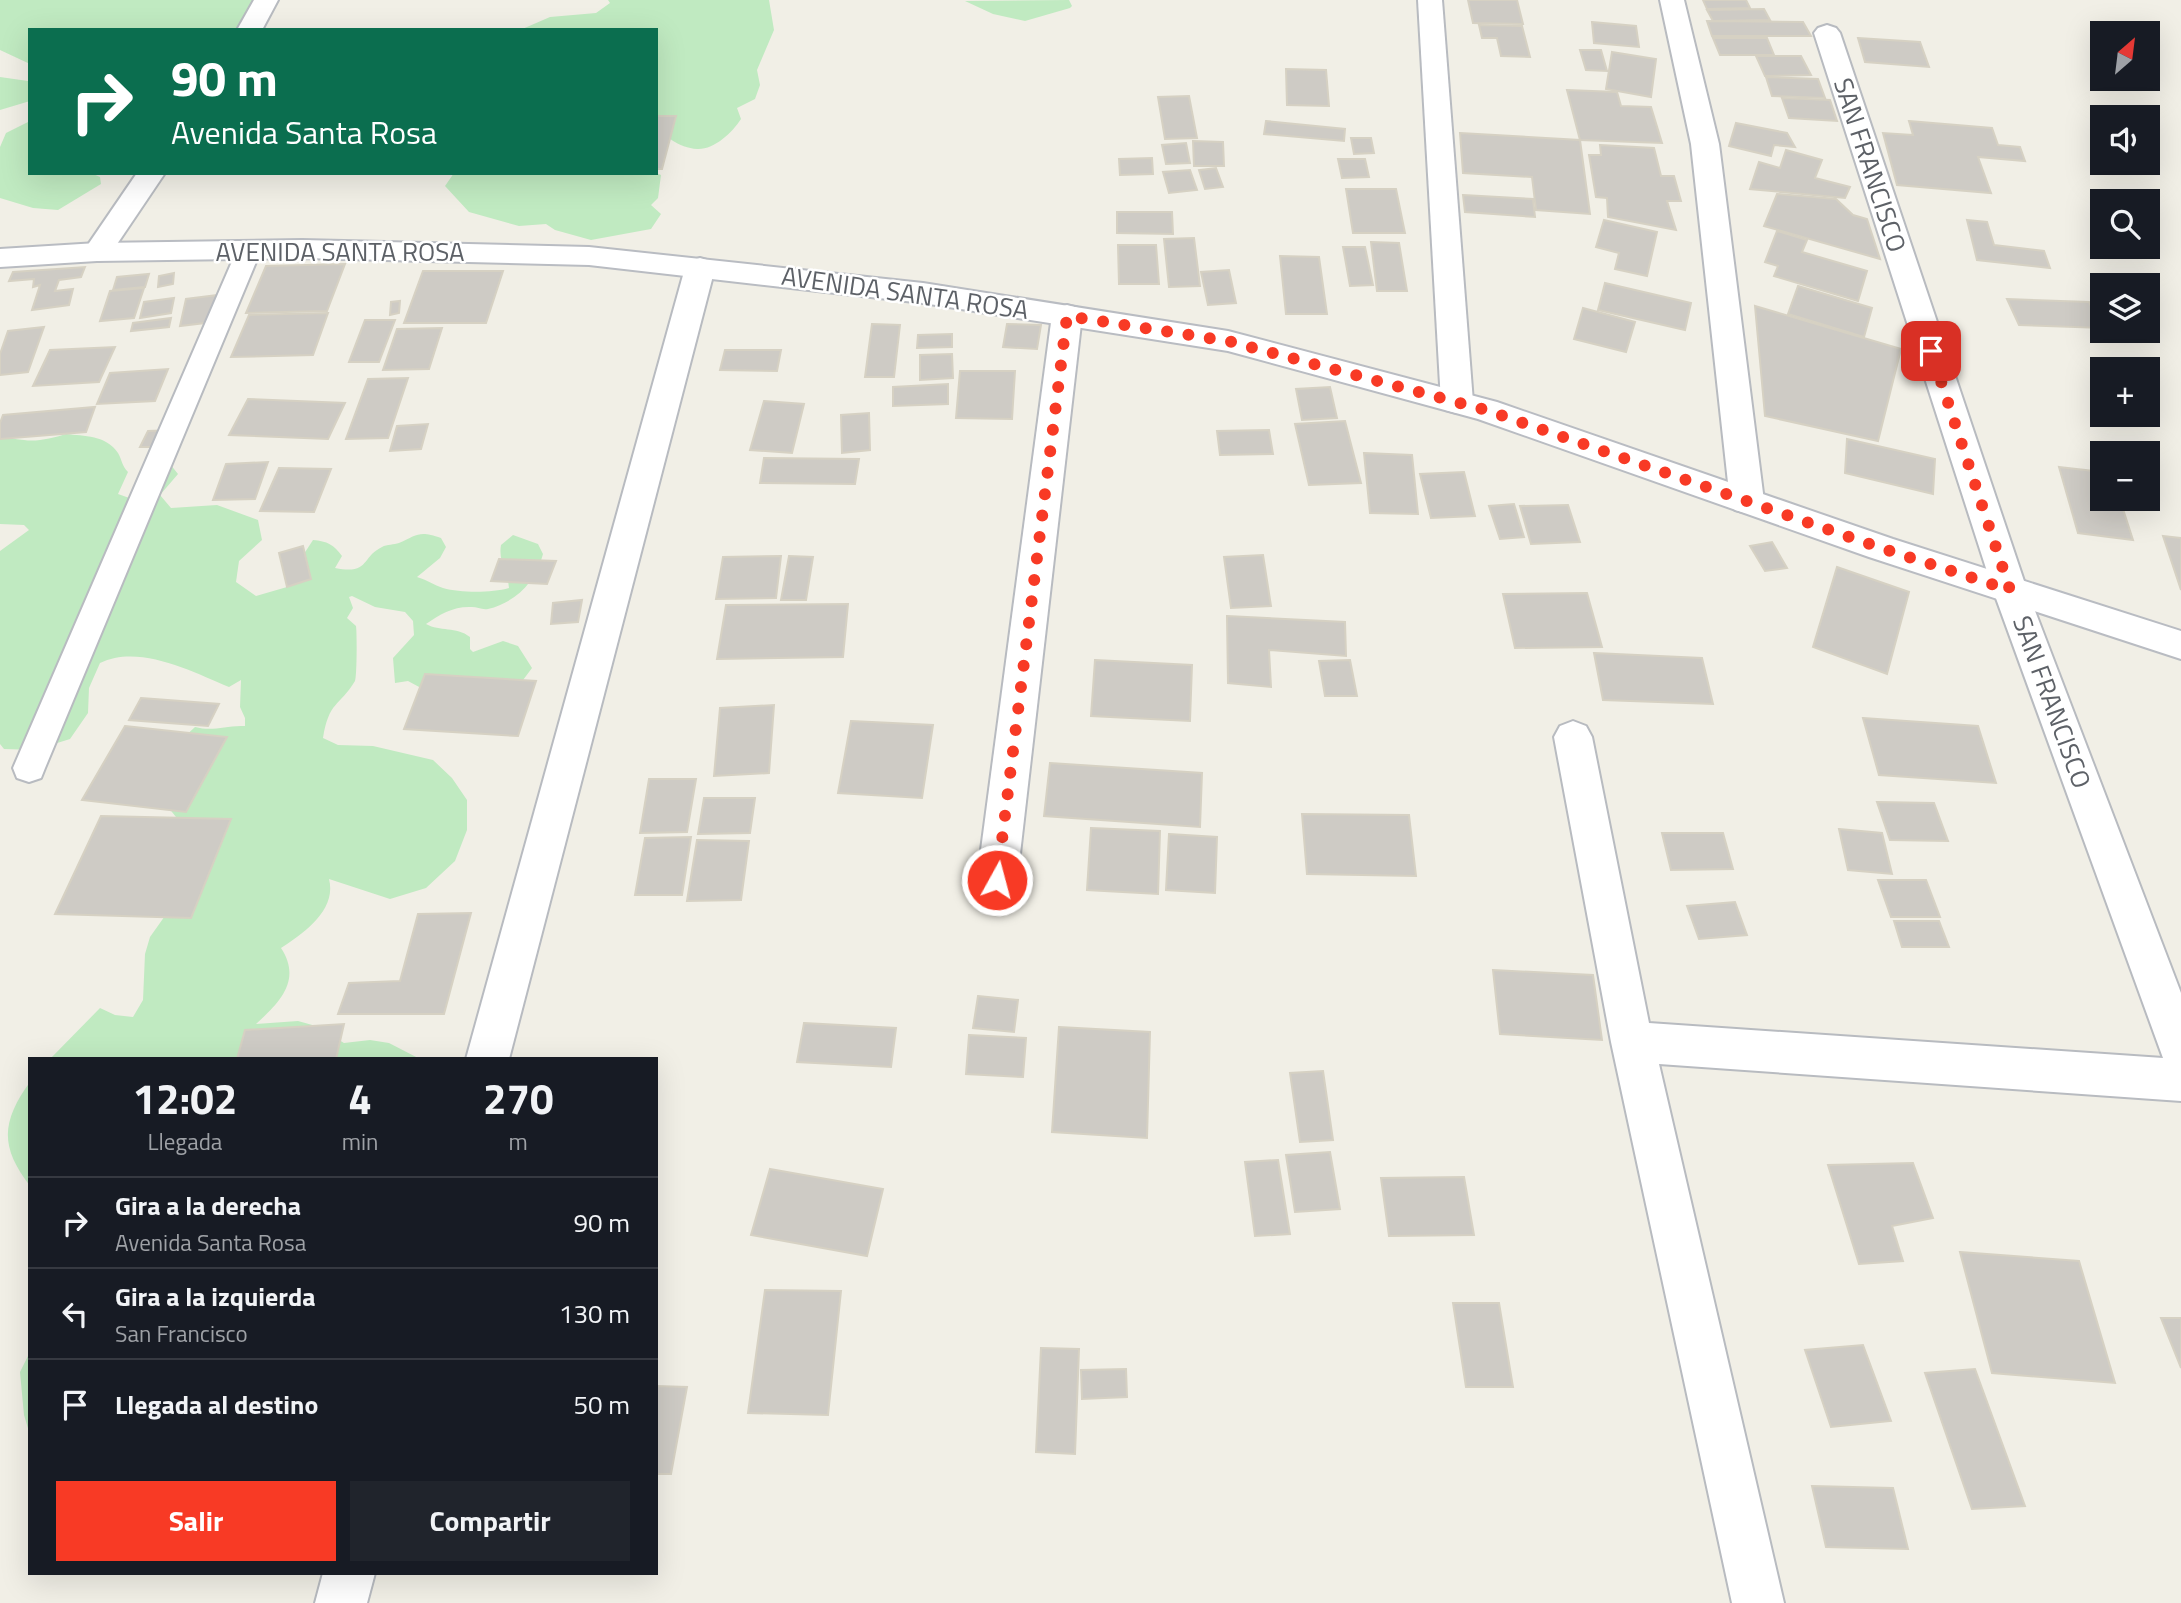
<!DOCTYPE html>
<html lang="es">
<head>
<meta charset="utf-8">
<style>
	body { margin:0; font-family:"Titillium Web",sans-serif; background:#20242c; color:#f1f3f6; height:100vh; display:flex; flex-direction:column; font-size:26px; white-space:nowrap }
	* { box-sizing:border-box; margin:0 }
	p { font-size:23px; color:#9ea1a6 }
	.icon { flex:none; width:38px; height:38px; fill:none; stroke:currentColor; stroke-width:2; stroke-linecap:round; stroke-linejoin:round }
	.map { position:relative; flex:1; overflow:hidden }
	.drawer { position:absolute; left:28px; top:1057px; width:630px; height:518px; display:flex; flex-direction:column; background:#171b24; border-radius:0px; box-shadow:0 7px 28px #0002 }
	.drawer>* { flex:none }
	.top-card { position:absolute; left:28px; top:28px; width:630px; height:147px; border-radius:0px; box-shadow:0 7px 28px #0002; background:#0b6e4f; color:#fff; overflow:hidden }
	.needle { width:46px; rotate:28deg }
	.tools { position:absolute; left:2090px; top:21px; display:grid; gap:14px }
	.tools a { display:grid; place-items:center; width:70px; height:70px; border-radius:0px; background:#171b24; box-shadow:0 7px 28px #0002; font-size:35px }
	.pin { position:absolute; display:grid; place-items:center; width:60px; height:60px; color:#fff; margin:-30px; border-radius:14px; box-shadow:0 4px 10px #0006 }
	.me { position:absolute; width:77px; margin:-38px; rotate:7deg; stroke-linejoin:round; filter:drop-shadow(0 0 5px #0008) }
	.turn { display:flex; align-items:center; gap:24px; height:147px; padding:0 28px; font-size:32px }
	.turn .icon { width:91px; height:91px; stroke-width:2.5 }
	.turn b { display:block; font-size:49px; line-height:60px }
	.eta { display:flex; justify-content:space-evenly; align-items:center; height:119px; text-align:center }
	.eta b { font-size:42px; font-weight:700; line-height:49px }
	.button { display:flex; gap:14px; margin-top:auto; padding:14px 28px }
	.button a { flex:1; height:80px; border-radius:0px; background:#f83a25; color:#fff; font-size:28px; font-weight:700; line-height:80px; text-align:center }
	.button a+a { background:#20242c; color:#f1f3f6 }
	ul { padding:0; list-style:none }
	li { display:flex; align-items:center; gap:21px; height:91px; padding:0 28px; border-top:2px solid #363941 }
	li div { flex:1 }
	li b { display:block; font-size:26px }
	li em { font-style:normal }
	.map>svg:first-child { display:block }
	.green { fill:#c0eac1 }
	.building { fill:#cecbc5; stroke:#d6d1c3; stroke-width:2 }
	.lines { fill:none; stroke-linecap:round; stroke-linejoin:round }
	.lane-casing { stroke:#b8bbc0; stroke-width:4 }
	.street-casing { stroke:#b8bbc0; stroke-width:4 }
	.secondary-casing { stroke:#b9bcc2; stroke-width:4 }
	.lane { fill:#fff; fill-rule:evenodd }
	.street { fill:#fff; fill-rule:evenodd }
	.secondary { fill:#fff; fill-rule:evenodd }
	.route { stroke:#f83a25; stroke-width:12; stroke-dasharray:0 21.6 }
	.labels { text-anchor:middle; stroke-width:5; stroke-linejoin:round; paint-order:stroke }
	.street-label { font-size:26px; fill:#5d6167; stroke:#fff }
</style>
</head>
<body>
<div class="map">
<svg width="2181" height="1603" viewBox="0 0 2181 1603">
	<rect width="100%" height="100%" fill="#f1efe6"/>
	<g class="green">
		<path d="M0,0H272L257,30H30V64L0,50Z"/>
		<path d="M608,0H769L774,30L757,70L760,85L755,99L737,108L741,119C732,133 714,150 697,149C680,148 660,136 656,118C652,94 656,55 656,30H520L550,17L596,13L610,3Z"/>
		<path d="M1069,0L1072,6L1070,8L1025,21L993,14L965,1Z"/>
		<path d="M0,77L28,81L30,78V101L0,110Z"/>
		<path d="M30,121V173H91L100,177L101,184L58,210L33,208L0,198V147L6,133Z"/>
		<path d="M454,173H656L661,175L658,198L651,205L661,214L651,229L591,240L555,230L546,224L519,226L469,212L445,186Z"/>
		<path d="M66,434C84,436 106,435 118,453C122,460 122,466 128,472L118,494L135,500L166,459L178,474L160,495L171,508L217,505L258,520L262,540L239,561L236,582L256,596L287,587L298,563L313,540C327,541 334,545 342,556L335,568C370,575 361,557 382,547C387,544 394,545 399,543C417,535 419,530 441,538L446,547L440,558L417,577C427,580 434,585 443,588C461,593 491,593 509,588C508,572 498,562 501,545L513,535L538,544L543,554C536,582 516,602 488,609C482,610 477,607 472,607C454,606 440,614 426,624C440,632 456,626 470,637V649L473,652L503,641L518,646L532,668L523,680L507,686L421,688L408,681L395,683L393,658L414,635L413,621L405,612L375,607L352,596L349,597L353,608L347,618L356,626C357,632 357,677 355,681C339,707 329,701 323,738L338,745L373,746L433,760L452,778L467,800V830L455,861L426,888L390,899L329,879C337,910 304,933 281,948C302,980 280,1002 256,1024L298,1021L316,1026L344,1043L370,1040L389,1043L420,1059H50L100,1008L115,1015L133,1017L143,1000L145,954L150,937L167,913L184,827L168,807L181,740L195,727C214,732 225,725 245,726V718L240,707L241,680L229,687C191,671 139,644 100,663L89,688L88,713L70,739L35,750L4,749L0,744V551L29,530L24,525L0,524V439C10,437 14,439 24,440C37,442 53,438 66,434Z"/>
		<path d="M30,1082V1186C0,1147 1,1122 30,1082Z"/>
		<path d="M30,1352V1435L24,1415L20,1372Z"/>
	</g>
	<g class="building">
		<path d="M1468,0H1517L1523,24L1473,23Z"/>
		<path d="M1703,0H1746L1750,8L1707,9Z"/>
		<path d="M1764,9L1770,20L1713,21L1707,10Z"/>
		<path d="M1707,21L1803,22L1811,36H1712Z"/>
		<path d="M1592,22L1636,26L1639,47L1594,43Z"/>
		<path d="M1479,25L1522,26L1530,57L1501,56L1497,38H1482Z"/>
		<path d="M1713,38H1767L1774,55H1720Z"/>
		<path d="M1858,38L1920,42L1929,67L1865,62Z"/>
		<path d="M1580,50H1601L1607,71L1586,70Z"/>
		<path d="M1612,52L1656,59L1651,97L1606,89Z"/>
		<path d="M1756,56H1801L1811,75L1765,76Z"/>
		<path d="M1286,69L1326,70L1329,106L1287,105Z"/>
		<path d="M1766,77L1818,79L1825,98L1772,96Z"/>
		<path d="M1567,90L1617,92L1621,106L1651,107L1662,143L1580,140Z"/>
		<path d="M1189,96L1197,138L1165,139L1158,97Z"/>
		<path d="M1782,98L1830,100L1837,121L1789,118Z"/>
		<path d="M656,116H676L662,169H656Z"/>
		<path d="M1266,121L1345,129L1344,141L1264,134Z"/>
		<path d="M1909,121L1992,128L1998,145L2020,147L2025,161L1978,157L1991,193L1897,185L1883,133L1913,135Z"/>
		<path d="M1736,123L1787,133L1795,147L1774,145L1771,156L1729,146Z"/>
		<path d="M1460,133L1580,140L1590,214L1536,210L1532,177L1463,173Z"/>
		<path d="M1351,138H1371L1374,153L1354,154Z"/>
		<path d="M1193,141L1223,142L1224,166H1194Z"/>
		<path d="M1186,143L1190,163L1166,164L1162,145Z"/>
		<path d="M1600,145L1654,148L1661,176H1674L1681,201H1667L1676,230L1608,217L1607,198L1596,197L1589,155H1601Z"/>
		<path d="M1786,150L1822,160L1815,178L1850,187L1845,198L1750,189L1759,162L1780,168Z"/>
		<path d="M1152,158L1153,174L1120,175L1119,159Z"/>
		<path d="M1338,159H1365L1369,177L1342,178Z"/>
		<path d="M1216,168L1223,187L1205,189L1199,170Z"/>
		<path d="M1190,170L1197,190L1169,193L1163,172Z"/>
		<path d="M1346,189H1396L1405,233H1353Z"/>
		<path d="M1777,194L1836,199L1853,215L1867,219L1880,259L1764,226Z"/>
		<path d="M1463,195L1533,199L1535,217L1465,212Z"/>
		<path d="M1117,212H1172L1173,234L1117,233Z"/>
		<path d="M1604,220L1657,232L1647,276L1615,269L1619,253L1596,247Z"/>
		<path d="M1967,220L1987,222L1994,245L2044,251L2050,268L1977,260Z"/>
		<path d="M1777,231L1807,240L1802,252L1867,271L1858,301L1774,276L1778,266L1765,262Z"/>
		<path d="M1194,238L1200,286L1169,287L1164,239Z"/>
		<path d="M1371,242L1399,243L1407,291H1377Z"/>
		<path d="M1118,245H1156L1159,284H1119Z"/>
		<path d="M1343,247H1365L1373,285L1350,286Z"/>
		<path d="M1280,256L1319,257L1327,314H1286Z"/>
		<path d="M345,264L327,311L246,313L266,266Z"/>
		<path d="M85,267L81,277L59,280L55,291L73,289L69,305L32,310L40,285L33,287L34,279L9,281L13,272Z"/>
		<path d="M1229,270L1236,303L1208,305L1201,272Z"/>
		<path d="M423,271H503L486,323H404Z"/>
		<path d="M174,273L173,284L158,287L159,276Z"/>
		<path d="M149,274L145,287L113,290L117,277Z"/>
		<path d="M1605,283L1691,303L1685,330L1598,310Z"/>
		<path d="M1798,286L1872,308L1864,337L1788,314Z"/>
		<path d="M144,288L134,318L100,321L110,291Z"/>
		<path d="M218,295L213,322L180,326L186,299Z"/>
		<path d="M174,298L171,313L140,318L144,302Z"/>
		<path d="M2007,299L2089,302L2102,328L2019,325Z"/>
		<path d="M400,301L399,313L390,315L391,302Z"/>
		<path d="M1755,306L1901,349L1878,441L1765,416Z"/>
		<path d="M1583,308L1635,322L1626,352L1574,339Z"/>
		<path d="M328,313L313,355L231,357L249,315Z"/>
		<path d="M171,318L169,327L131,331L133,323Z"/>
		<path d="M365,320H395L379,362H349Z"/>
		<path d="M872,324L900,325L894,377H865Z"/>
		<path d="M1007,324L1041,325L1037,349L1003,347Z"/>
		<path d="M44,327L28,372L0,375V354L8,331Z"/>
		<path d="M442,328L429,369L383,370L397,329Z"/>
		<path d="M952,334V347L917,348L918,335Z"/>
		<path d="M115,347L99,382L33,386L50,350Z"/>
		<path d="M725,350H781L777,371L720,370Z"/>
		<path d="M952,354L953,378L920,380V355Z"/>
		<path d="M168,369L155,401L97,404L110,373Z"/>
		<path d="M960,371H1015L1012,419L956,418Z"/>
		<path d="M408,378L388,438L346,439L368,379Z"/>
		<path d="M948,384V404L893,406V387Z"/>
		<path d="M1330,387L1337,418L1302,420L1296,389Z"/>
		<path d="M248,399L345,403L328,439L229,435Z"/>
		<path d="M764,401L804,404L792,453L750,450Z"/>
		<path d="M95,407L86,432L0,439V423L3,415Z"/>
		<path d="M869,413L870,450L842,453L841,415Z"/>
		<path d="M1345,421L1361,483L1309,485L1295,424Z"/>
		<path d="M428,424L421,449L390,451L397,426Z"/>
		<path d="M173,430L165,447H140L148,431Z"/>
		<path d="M1269,430L1273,454L1220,455L1217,431Z"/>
		<path d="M1847,439L1935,459L1933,494L1845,473Z"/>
		<path d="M1364,453L1412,455L1418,514L1370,513Z"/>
		<path d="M764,458L859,459L855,484L760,483Z"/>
		<path d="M268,462L255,499L213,500L226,464Z"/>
		<path d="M2059,467L2102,472V499H2133L2135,507L2122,506L2133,540L2078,533Z"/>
		<path d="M279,468L331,469L314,512L260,511Z"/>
		<path d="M1464,472L1475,516L1431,518L1420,474Z"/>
		<path d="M1514,504L1524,537L1500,539L1489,506Z"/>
		<path d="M1568,505L1580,542L1531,544L1520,506Z"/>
		<path d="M2163,536L2181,538V590Z"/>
		<path d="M1772,542L1787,568L1765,571L1750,546Z"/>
		<path d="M303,546L311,579L287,587L279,553Z"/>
		<path d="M1263,555L1271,606L1231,608L1224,557Z"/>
		<path d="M781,556L776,598L716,599L723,557Z"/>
		<path d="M789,556L813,557L806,600H781Z"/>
		<path d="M499,559L556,561L547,584L491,581Z"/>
		<path d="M1837,567L1909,592L1887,674L1813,647Z"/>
		<path d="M1587,593L1602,647L1515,648L1503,594Z"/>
		<path d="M582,600L578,622L551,624L553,603Z"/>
		<path d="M848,604L843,657L717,659L726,605Z"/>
		<path d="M1227,616L1345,622L1346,656L1269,650L1271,687L1228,683Z"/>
		<path d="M1594,653L1702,658L1713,704L1603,700Z"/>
		<path d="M1095,660L1192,665L1190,721L1091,716Z"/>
		<path d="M1350,660L1357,696H1325L1319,661Z"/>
		<path d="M425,674L536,681L518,736L404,729Z"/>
		<path d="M141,698L219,704L208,726L129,720Z"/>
		<path d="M774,705L769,773L714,776L720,708Z"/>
		<path d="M1863,718L1978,726L1996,783L1879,775Z"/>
		<path d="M851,721L933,725L922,798L838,793Z"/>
		<path d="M125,726L227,737L186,812L82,800Z"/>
		<path d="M1050,763L1202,773L1200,827L1044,816Z"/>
		<path d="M649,779H696L687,832L640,833Z"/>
		<path d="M704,798H755L750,833L698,834Z"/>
		<path d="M1877,802L1934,803L1948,841L1890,840Z"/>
		<path d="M1302,814L1409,815L1416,876L1307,874Z"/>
		<path d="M101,816L231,819L191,918L55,914Z"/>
		<path d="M1091,828L1160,831L1158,894L1087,890Z"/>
		<path d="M1839,829L1882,833L1892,874L1848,870Z"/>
		<path d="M1662,833H1723L1733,869L1671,870Z"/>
		<path d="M1169,834L1217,837L1215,893L1166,890Z"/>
		<path d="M691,837L682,895H635L645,838Z"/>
		<path d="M697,840L749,841L741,900L687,901Z"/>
		<path d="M1878,880H1926L1940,917H1891Z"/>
		<path d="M1735,902L1747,935L1699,939L1687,906Z"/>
		<path d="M471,913L444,1014H338L349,983L400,981L418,914Z"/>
		<path d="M1894,921H1939L1949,947H1902Z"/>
		<path d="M1493,970L1593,975L1602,1040L1500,1034Z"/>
		<path d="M978,996L1018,1000L1014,1032L973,1028Z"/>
		<path d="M804,1023L896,1028L891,1067L797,1062Z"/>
		<path d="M344,1024L336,1059H237L245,1030Z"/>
		<path d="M1059,1027L1150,1032L1147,1138L1052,1132Z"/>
		<path d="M969,1035L1026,1038L1023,1077L966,1074Z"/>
		<path d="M1323,1071L1333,1140L1300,1142L1290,1073Z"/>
		<path d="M1330,1152L1340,1209L1295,1212L1286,1155Z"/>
		<path d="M1278,1160L1290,1234L1255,1236L1245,1162Z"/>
		<path d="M1913,1163L1933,1218L1892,1226L1903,1261L1859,1264L1828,1165Z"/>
		<path d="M770,1169L883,1189L867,1256L751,1235Z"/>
		<path d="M1464,1177L1474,1235L1389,1236L1381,1178Z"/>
		<path d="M1960,1252L2079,1261L2115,1383L1992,1373Z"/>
		<path d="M765,1290L841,1291L828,1415L748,1413Z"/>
		<path d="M1453,1303H1499L1513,1387H1466Z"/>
		<path d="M2161,1318H2181V1368Z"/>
		<path d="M1863,1345L1891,1421L1831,1427L1805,1350Z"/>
		<path d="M1041,1348L1079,1349L1075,1454L1036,1452Z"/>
		<path d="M1126,1369L1127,1397L1082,1399L1081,1370Z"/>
		<path d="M1975,1369L2025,1506L1972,1509L1925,1373Z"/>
		<path d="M656,1386L687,1387L671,1474H656Z"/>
		<path d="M1812,1486L1893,1488L1908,1549L1826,1547Z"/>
	</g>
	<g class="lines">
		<g class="lane-casing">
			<path id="lane" d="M249,242L258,244L261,250L45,768L41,778L29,782L17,778L13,768L237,250L240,244Z"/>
		</g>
		<g class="street-casing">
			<g id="street">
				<path d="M254,0H278L262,30H237Z"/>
				<path d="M1418,0H1442L1473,402L1468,410L1457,413L1446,410L1441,402Z"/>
				<path d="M1660,0H1684L1719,144L1764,501L1759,510L1747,513L1735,510L1730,501L1691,144Z"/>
				<path d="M1827,25L1836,28L1840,33L2027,590L2181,993V1101L1659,1064L1784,1603H1732L1611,1042L1554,737L1560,726L1573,721L1586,726L1592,737L1649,1023L2163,1058L1993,590L1814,33L1818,28Z"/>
				<path d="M137,173H165L107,259L97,261L87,259L83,252Z"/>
				<path d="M700,258L710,261L715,268L509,1059H466L685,268L690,261Z"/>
				<path d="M1067,305L1078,308L1082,315L1017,880L1011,893L997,898L983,893L977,880L1052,315L1056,308Z"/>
				<path d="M323,1573H375L367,1603H315Z"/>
			</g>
		</g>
		<g class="secondary-casing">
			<path id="secondary" d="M302,240L589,247L923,283L1228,331L1497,402L1893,539L2181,631V659L1869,557L1478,419L1228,351L923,303L589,265L302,258L97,261L0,267V249L97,243Z"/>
		</g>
		<use href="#lane" class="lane"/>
		<use href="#street" class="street"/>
		<use href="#secondary" class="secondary"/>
	</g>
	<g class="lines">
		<path class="route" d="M997,880L1067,316L1228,341L1486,410L1881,548L2010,590L1931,351"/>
	</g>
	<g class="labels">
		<g class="street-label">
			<text transform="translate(1870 165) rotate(72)" y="9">SAN FRANCISCO</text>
			<text x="340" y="261">AVENIDA SANTA ROSA</text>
			<text transform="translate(905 293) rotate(8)" y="9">AVENIDA SANTA ROSA</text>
			<text transform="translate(2052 702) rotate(70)" y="9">SAN FRANCISCO</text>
		</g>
	</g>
</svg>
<div class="tools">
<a><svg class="needle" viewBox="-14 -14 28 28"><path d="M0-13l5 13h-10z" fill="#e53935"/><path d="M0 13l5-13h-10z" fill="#9ea1a6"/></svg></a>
<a><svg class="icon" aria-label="sound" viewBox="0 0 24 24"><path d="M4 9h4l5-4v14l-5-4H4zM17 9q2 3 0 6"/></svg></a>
<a><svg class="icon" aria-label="search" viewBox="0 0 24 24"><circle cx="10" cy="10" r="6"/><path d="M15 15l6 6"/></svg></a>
<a><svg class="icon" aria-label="layers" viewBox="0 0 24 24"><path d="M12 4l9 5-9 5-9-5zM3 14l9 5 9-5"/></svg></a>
<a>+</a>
<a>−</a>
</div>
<div class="pin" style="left:1931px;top:351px;background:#d93025"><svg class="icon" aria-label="arrive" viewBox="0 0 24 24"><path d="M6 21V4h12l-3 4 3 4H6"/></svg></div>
<svg class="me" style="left:997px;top:880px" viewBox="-20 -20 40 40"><circle r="17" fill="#f83a25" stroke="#fff" stroke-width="3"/><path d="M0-11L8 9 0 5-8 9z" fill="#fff"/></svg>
<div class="top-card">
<div class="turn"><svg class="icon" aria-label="right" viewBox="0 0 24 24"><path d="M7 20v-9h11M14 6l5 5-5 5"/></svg><div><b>90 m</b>Avenida Santa Rosa</div></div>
</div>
<section class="drawer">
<div class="eta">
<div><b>12:02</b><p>Llegada</p></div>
<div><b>4</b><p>min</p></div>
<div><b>270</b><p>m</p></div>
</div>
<ul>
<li><svg class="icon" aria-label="right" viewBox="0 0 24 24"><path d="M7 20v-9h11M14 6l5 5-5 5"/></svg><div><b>Gira a la derecha</b><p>Avenida Santa Rosa</p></div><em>90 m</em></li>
<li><svg class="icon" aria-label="left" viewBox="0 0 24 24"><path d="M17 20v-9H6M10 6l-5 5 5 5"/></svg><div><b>Gira a la izquierda</b><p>San Francisco</p></div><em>130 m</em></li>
<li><svg class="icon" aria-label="arrive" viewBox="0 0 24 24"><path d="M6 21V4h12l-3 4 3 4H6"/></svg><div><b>Llegada al destino</b></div><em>50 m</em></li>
</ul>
<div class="button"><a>Salir</a><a>Compartir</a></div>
</section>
</div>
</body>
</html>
